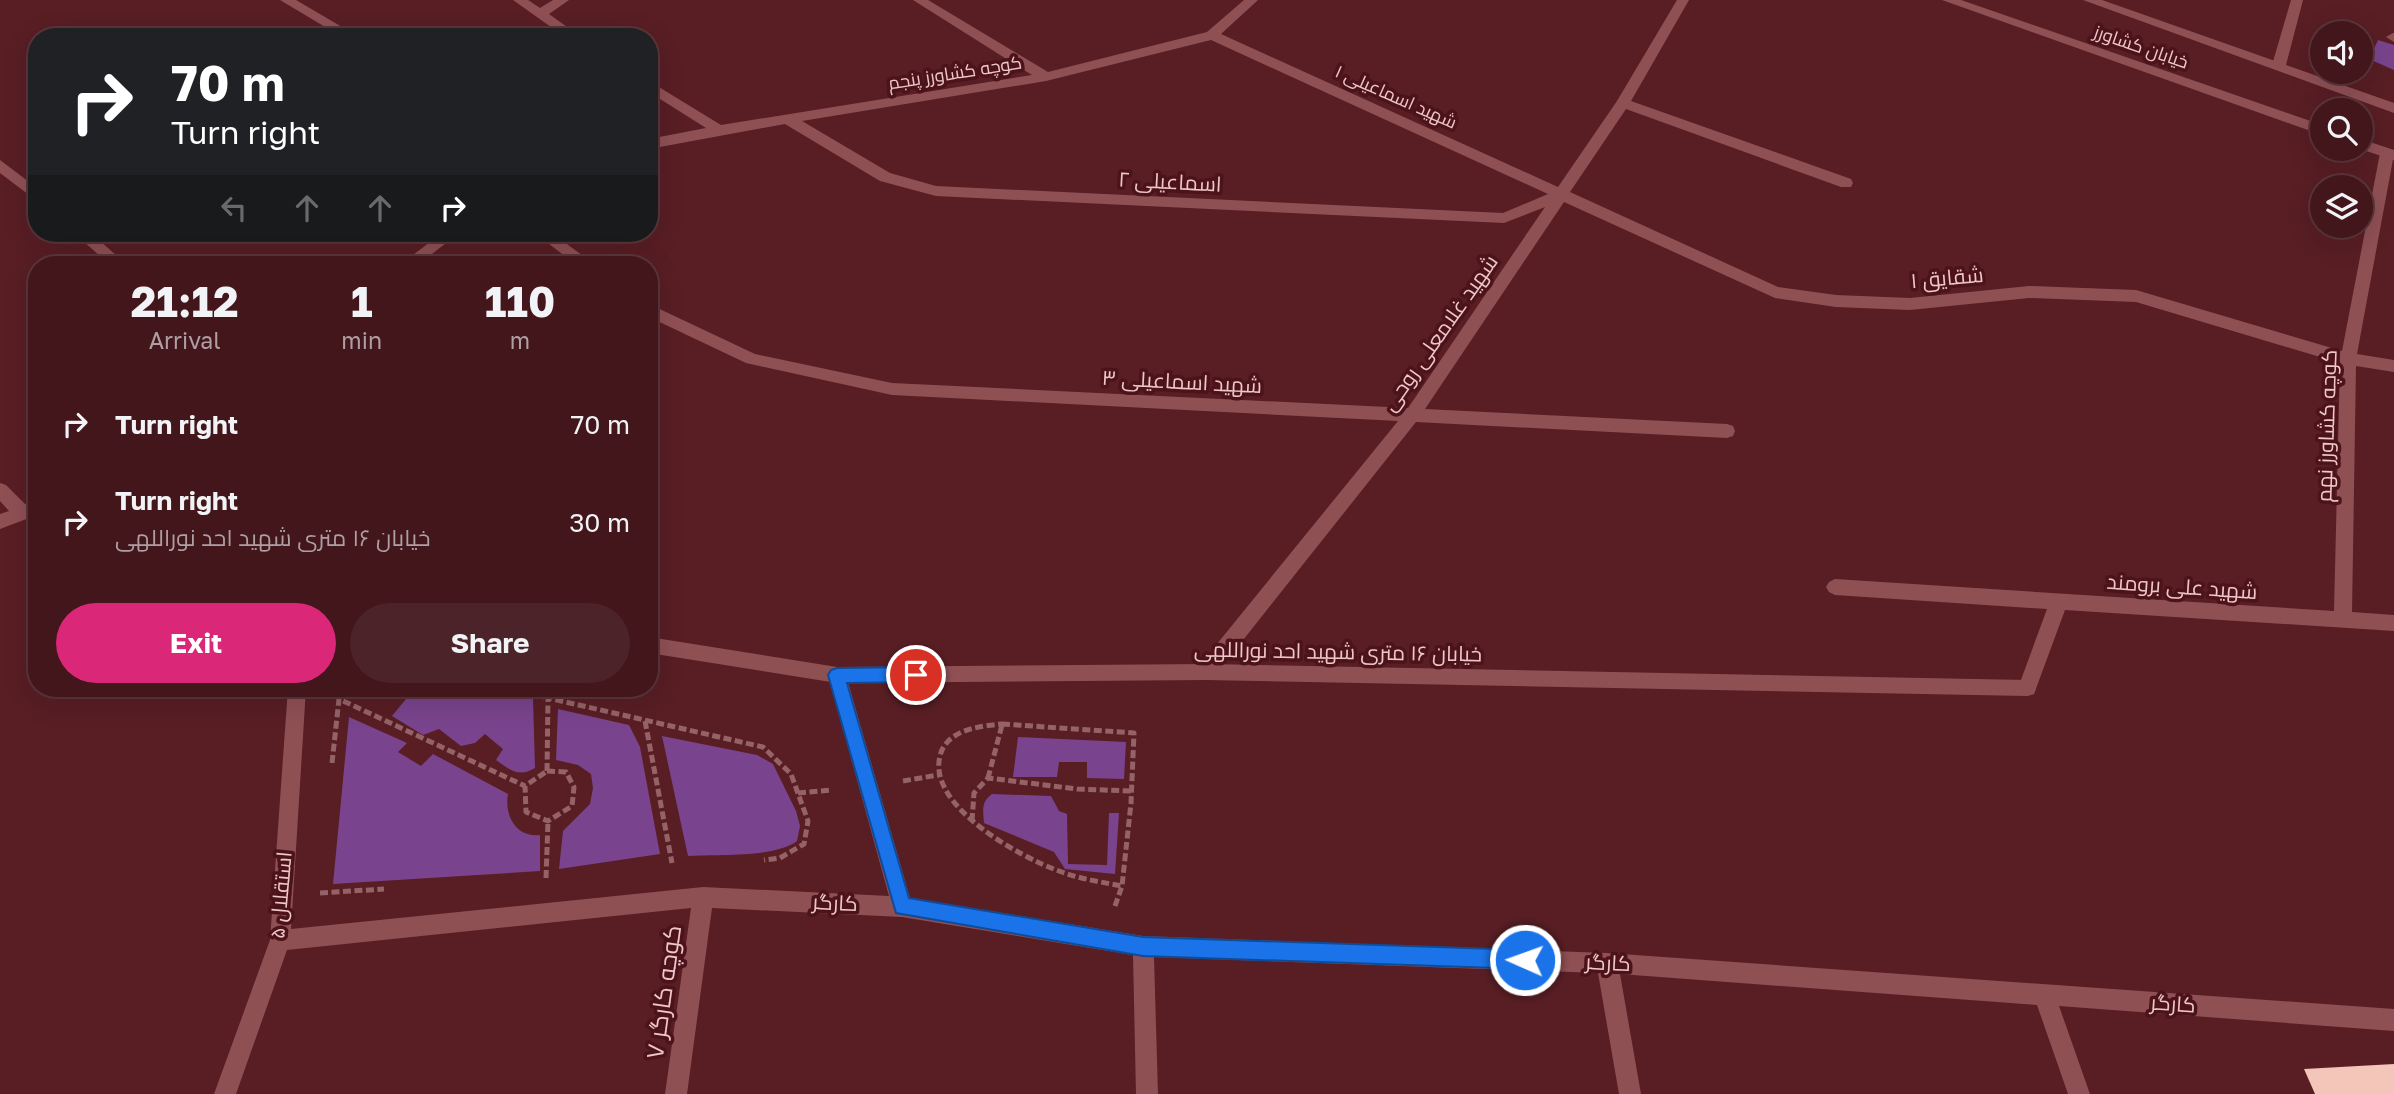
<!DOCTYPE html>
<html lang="en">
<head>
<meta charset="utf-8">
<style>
	body { margin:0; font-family:"Golos Text",Cairo,sans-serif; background:#4c2328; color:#f1f3f6; height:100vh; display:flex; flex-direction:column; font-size:26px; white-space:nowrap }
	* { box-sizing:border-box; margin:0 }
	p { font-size:23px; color:#ae9fa3 }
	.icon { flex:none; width:38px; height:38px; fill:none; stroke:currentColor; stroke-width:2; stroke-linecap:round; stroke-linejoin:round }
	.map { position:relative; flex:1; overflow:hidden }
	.details { position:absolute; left:28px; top:256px; width:630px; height:441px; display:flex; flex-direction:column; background:#42161b; border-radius:28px; box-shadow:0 7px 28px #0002,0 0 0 2px #5a353a }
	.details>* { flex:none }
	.hud { position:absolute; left:28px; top:28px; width:630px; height:214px; border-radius:28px; box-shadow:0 7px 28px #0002,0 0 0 2px #5a353a; background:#202124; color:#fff; overflow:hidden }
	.fabs { position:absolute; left:2310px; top:21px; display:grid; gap:14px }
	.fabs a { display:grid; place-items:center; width:63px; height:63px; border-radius:50%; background:#42161b; box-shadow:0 7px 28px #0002,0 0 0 2px #5a353a; font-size:35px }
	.pin { position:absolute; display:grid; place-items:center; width:60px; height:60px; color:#fff; margin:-30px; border:4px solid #fff; border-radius:50%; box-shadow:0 2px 7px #0007 }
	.me { position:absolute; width:77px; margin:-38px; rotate:272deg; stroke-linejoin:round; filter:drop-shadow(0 0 5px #0008) }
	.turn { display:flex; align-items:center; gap:24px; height:147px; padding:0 28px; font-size:32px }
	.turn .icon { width:91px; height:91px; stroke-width:2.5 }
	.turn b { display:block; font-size:49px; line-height:60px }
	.lanes { display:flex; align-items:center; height:66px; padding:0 28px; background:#0003; justify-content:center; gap:35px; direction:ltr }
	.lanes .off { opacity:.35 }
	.eta { display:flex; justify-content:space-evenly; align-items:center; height:119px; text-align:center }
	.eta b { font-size:42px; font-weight:700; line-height:49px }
	.primary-button { display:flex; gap:14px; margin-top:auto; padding:14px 28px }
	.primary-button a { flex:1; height:80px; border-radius:42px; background:#db2777; color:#fff; font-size:28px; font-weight:700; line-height:80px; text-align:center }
	.primary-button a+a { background:#4c2328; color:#f1f3f6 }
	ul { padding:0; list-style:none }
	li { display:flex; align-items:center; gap:21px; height:98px; padding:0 28px }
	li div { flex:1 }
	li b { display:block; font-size:26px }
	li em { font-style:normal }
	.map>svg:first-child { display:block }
	.green { fill:#79448d }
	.building { fill:#f3c6b9 }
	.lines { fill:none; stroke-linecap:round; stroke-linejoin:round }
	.path { stroke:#956367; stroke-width:5; stroke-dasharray:8 3.5; stroke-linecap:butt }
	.minor { fill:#8f5054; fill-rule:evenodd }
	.tertiary { fill:#8f5054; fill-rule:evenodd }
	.secondary { fill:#8f5054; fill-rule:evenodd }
	.route { fill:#1a73e8; stroke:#114b97; stroke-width:2 }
	.labels { text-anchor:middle; stroke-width:7; stroke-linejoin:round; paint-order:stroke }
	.far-street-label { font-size:18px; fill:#eec8c9; stroke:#4c131b }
	.street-label { font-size:21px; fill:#eec8c9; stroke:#4c131b }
	.near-street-label { font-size:24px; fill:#eec8c9; stroke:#4c131b }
</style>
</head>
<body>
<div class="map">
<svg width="2394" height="1094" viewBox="0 0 2394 1094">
	<rect width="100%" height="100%" fill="#581e24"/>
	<g class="green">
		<path d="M2378,40L2394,45V70L2369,59Z"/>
		<path d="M404,688H500L533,698L535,768C519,778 510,770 496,760L503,749L485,734L475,743L461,746L439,729L423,735L392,716L411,693Z"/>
		<path d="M558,709L629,725L640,747L660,854L559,869L563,831L590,804L593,788L591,774L578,765L556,760Z"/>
		<path d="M349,717L407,743L398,752L421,766L433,754L508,794C504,815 516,838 540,835V871L333,884Z"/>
		<path d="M662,736L757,755L773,764L796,811L800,826L797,841C775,858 716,854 688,856Z"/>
		<path d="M1018,737L1126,742L1124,779L1087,778V762H1059L1057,777H1013Z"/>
		<path d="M992,794L1051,796L1059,811L1067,814L1068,864L1107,865L1109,813H1119L1115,874L1065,869L1054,852L984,823C983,810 981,802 992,794Z"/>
	</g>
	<path class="building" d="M2394,1064V1094H2315L2304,1069Z"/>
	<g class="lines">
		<g class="path">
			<path d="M515,688L548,698V688"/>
			<path d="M339,699L341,688"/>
			<path d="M645,721L672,863"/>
			<path d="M1002,724L1134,733L1131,803L1122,886C1101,882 1080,879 1059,871C1020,857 927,806 940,756C946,730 979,726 1002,724Z"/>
			<path d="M332,763L339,699L525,786"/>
			<path d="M547,771L566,772L574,787L572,806L548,821L526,812L525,786Z"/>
			<path d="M547,771L548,698L763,747L791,774L808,821L804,844L780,858L764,860"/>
			<path d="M988,778L1002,725"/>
			<path d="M903,781L938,775"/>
			<path d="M798,793L832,790"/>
			<path d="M972,821L974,793L988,778L1077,789L1131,791"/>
			<path d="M546,878L548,821"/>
			<path d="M320,893L384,889"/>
			<path d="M1115,906L1122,886"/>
		</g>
		<g class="minor">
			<path d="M280,0H296L359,37H342Z"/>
			<path d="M513,0H528L540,8L553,0H569L549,14L581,37H565Z"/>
			<path d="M913,0H928L1048,72L1207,32L1244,0H1258L1221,34L1558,187L1617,101L1677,0H1689L1631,101L1851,179L1853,183L1851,187H1841L1626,109L1570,192L1778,287L1836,295L1910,298L2029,286L2136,290L2342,351L2380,153L2387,148L2392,150L2394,154L2357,354L2394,360V372L2356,366L2352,612L2394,615V631L2065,610L2034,694L2027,696L2020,694L2018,688L2047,609L1835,595L1829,592L1826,587L1829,582L1835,579L2334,611L2340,363L2136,302L2029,298L1910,310L1836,307L1775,298L1564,202L1425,409L1727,424L1733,426L1735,431L1733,436L1727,438L1416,422L1213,678L1206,680L1199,678L1197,672L1199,666L1398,421L892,395L746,363L649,317V304L755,354L892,383L1408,408L1545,207L1504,223L936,196L880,181L785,124L649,149V139L706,128L649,92V81L721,125L1032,75ZM1211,40L1548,194L1503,213L936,186L890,173L802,121L1046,81Z"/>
			<path d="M2291,0H2303L2286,65L2279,69L2272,65Z"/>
			<path d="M2393,33H2394V42L2386,37Z"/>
			<path d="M442,233H459L419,264H401Z"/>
			<path d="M535,233H552L594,264H575Z"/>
			<path d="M0,483L6,485L25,504L37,500V515L0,529V514L9,511L0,501Z"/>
			<path d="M837,667L844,669L846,675L910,898L1143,936L1607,953L2394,1009V1031L2059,1006L2090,1094H2068L2037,1005L1620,974L1641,1094H1619L1598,973L1154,957L1158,1094H1136L1133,955L902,917L712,908L687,1094H665L691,908L287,950L236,1094H214L270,940L288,688H306L291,929L703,887L889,896L828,675L830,669Z"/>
		</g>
		<g class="tertiary">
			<path d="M0,160L37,188V201L0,173Z"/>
			<path d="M74,233H91L126,264H109Z"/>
			<path d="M649,637L837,667L1206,664L2027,680L2034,682L2036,688L2034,694L2027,696L1206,680L837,683L649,653Z"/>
		</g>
		<g class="secondary">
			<path d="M1942,0H1961L2322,125V135Z"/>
			<path d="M2083,0H2102L2394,103V113Z"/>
			<path d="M2361,139L2394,150V160L2360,149Z"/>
		</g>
	</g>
	<path class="route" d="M916,667L922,669L924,675L922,680L916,682L847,683L909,898L1143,937L1525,950L1532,953L1535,960L1532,967L1525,969L1143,956L896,913L828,675L831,670L837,668Z"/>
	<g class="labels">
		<g class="far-street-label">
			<text transform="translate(2141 47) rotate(19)" y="6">خیابان کشاورز</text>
			<text transform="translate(955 73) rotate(-9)" y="6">کوچه کشاورز پنجم</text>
			<text transform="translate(1396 97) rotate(24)" y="6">شهید اسماعیلی ۱</text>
		</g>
		<g class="street-label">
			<text transform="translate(1170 182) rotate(3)" y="7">اسماعیلی ۲</text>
			<text transform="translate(1947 278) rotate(-5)" y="7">شقایق ۱</text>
			<text transform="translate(1440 333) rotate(-55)" y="7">شهید غلامعلی روحی</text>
			<text transform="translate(1182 382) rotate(3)" y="7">شهید اسماعیلی ۳</text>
			<text transform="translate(2327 426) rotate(-88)" y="7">کوچه کشاورز نهم</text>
			<text transform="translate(2182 587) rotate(4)" y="7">شهید علی برومند</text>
			<text transform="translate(1338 652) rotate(1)" y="7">خیابان ۱۶ متری شهید احد نوراللهی</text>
			<text transform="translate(281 895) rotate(-85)" y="7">استقلال ۵</text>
			<text transform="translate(835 903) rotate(3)" y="7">کارگر</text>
			<text transform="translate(1608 963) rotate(3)" y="7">کارگر</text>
			<text transform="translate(2173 1004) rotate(4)" y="7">کارگر</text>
		</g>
		<g class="near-street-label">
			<text transform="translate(664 992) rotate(-82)" y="8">کوچه کارگر ۷</text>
		</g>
	</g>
</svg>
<div class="fabs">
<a><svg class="icon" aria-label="sound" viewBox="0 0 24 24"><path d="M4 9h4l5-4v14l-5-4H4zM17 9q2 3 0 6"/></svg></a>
<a><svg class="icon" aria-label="search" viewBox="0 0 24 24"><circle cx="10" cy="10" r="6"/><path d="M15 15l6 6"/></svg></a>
<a><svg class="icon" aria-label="layers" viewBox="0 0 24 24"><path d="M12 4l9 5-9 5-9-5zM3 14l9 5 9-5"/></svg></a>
</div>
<div class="pin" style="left:916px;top:675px;background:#d93025"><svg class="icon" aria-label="arrive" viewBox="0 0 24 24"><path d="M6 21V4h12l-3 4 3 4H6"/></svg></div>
<svg class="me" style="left:1525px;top:960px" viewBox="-20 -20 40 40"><circle r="17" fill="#1a73e8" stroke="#fff" stroke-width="3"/><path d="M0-11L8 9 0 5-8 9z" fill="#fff"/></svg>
<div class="hud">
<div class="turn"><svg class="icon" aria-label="right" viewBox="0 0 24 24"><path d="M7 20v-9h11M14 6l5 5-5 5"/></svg><div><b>70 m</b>Turn right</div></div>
<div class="lanes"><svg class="icon off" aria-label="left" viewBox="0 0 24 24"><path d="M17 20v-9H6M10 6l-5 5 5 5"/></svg><svg class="icon off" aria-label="ahead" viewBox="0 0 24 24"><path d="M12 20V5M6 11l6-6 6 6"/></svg><svg class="icon off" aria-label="ahead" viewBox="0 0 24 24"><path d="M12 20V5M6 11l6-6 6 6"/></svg><svg class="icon" aria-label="right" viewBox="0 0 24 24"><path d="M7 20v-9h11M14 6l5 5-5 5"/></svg></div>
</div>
<section class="details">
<div class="eta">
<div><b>21:12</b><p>Arrival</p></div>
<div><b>1</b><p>min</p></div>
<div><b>110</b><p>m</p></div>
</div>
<ul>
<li><svg class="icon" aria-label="right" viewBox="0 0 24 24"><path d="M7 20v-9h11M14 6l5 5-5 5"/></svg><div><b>Turn right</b></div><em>70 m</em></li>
<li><svg class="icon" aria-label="right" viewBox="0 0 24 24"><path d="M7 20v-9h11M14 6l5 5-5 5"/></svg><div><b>Turn right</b><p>خیابان ۱۶ متری شهید احد نوراللهی</p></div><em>30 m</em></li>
</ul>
<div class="primary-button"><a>Exit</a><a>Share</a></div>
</section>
</div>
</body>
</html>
